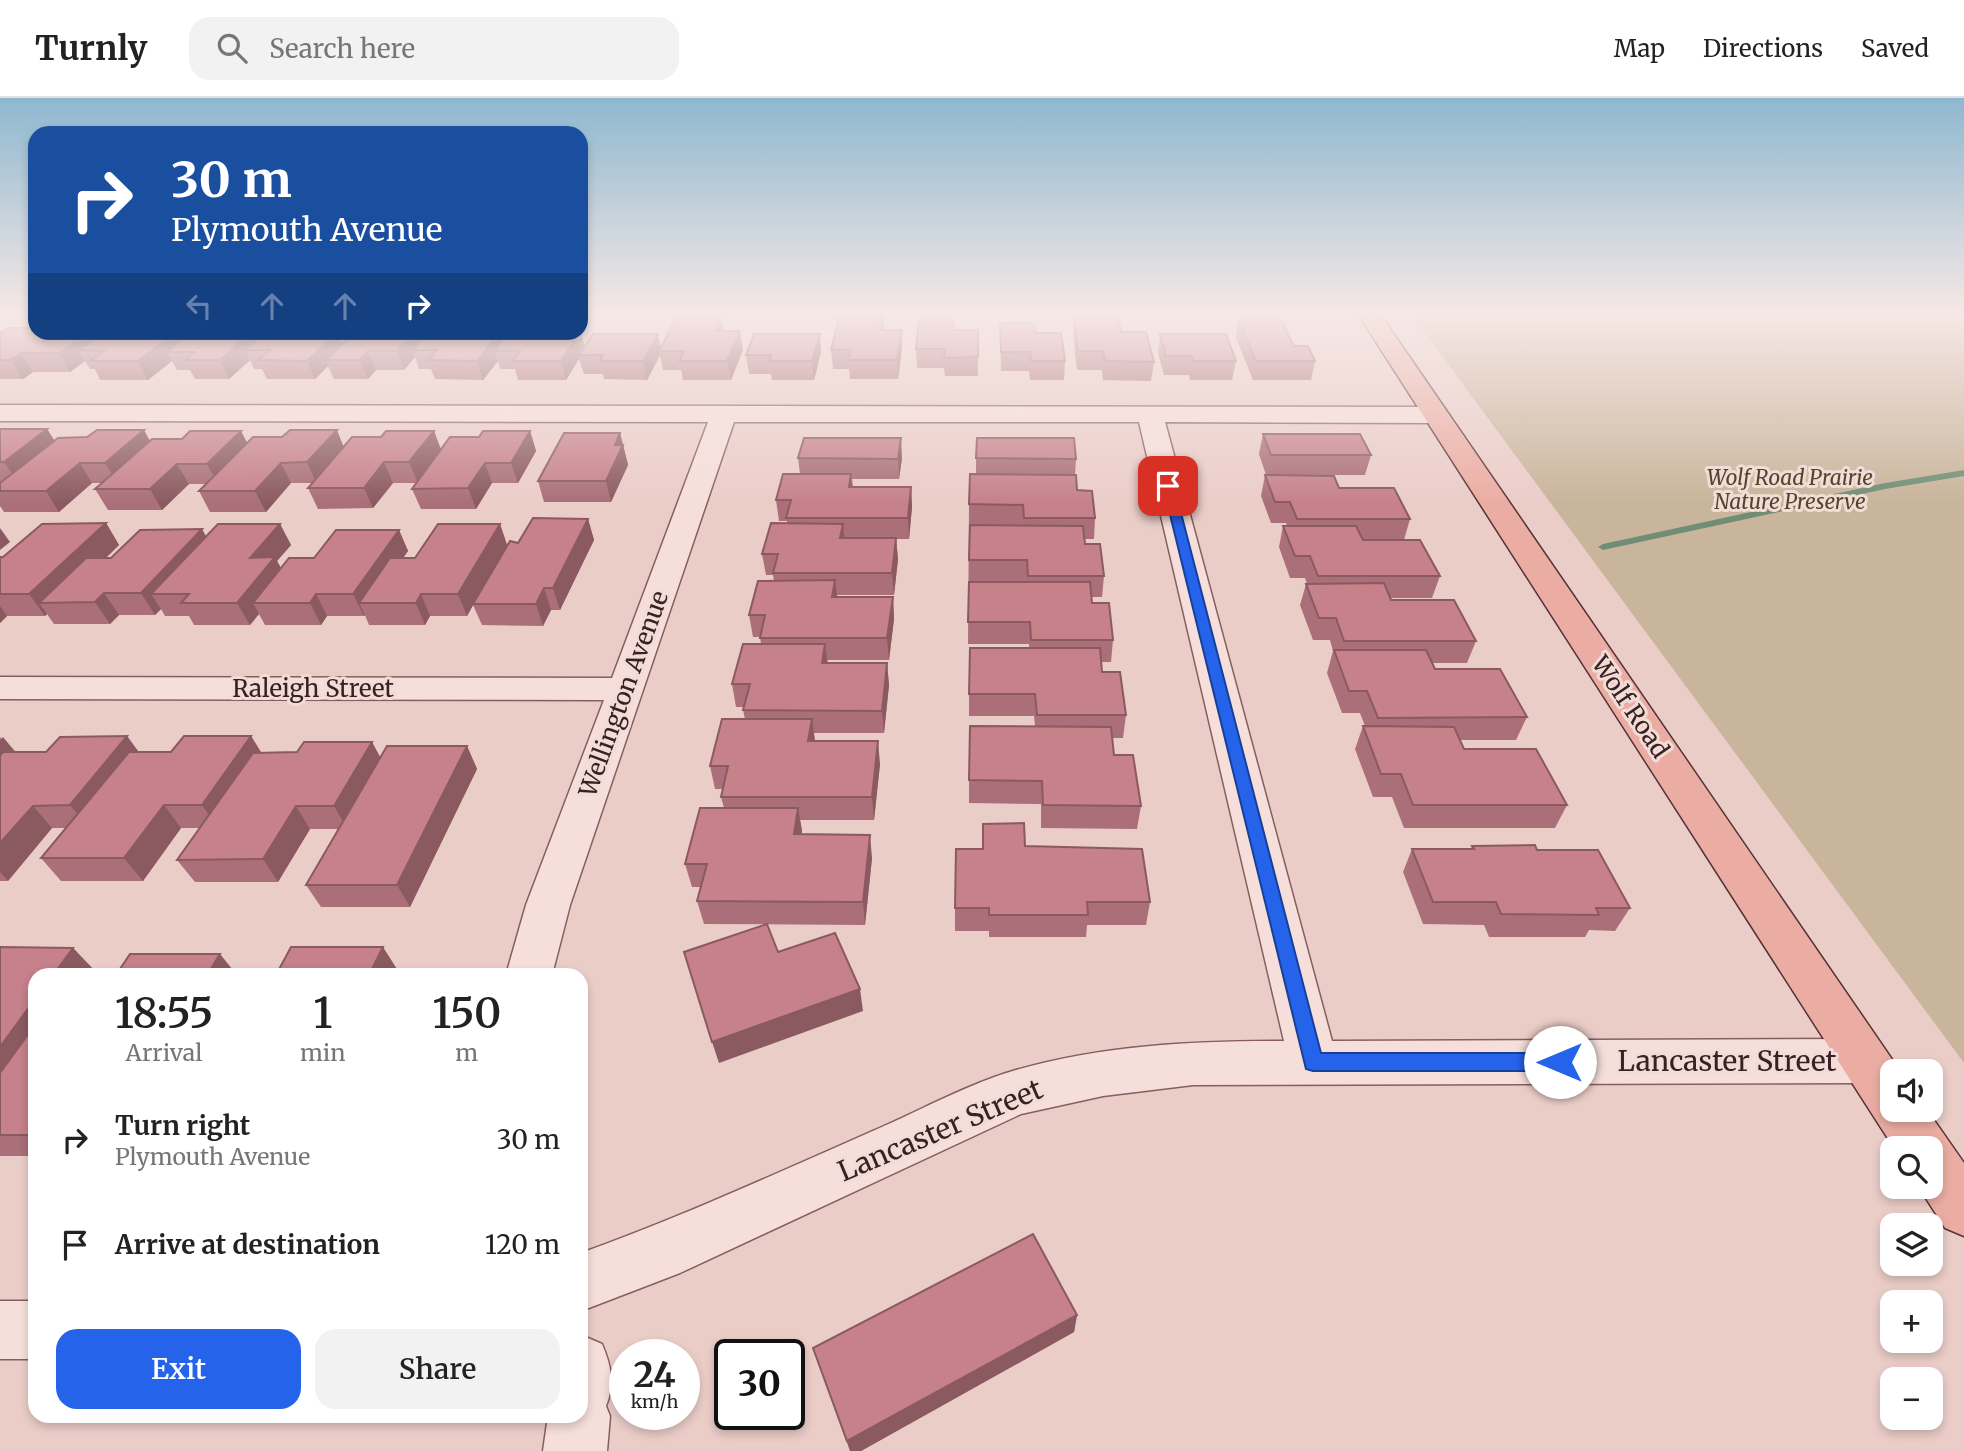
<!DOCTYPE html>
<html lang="en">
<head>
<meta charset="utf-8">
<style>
	body { margin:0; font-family:Merriweather,serif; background:#f2f2f2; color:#222; height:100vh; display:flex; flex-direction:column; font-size:26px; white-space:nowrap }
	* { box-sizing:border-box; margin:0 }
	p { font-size:23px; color:#767676 }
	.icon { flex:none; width:38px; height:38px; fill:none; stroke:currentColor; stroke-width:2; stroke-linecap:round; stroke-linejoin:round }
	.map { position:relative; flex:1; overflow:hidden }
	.side { position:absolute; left:28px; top:870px; width:560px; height:455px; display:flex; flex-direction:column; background:#fff; border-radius:21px; box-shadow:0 4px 10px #0003 }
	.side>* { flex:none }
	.hud { position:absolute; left:28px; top:28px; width:560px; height:214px; border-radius:21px; box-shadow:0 4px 10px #0003; background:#1a4fa0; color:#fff; overflow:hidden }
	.buttons { position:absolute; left:1880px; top:961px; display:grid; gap:14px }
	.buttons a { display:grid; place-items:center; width:63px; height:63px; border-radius:14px; background:#fff; box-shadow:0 4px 10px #0003; font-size:35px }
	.speed { position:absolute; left:609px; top:1241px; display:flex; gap:14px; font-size:35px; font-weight:700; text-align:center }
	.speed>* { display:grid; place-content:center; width:91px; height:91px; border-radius:50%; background:#fff; box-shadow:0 4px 10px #0003; line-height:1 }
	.speed small { font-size:18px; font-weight:400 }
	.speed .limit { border:4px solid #111; border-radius:10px; background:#fff; color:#111 }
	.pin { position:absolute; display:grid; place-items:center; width:60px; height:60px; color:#fff; margin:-30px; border-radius:14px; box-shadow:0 4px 10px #0006 }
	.me { position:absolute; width:77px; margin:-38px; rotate:270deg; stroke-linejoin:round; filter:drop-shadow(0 0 5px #0008) }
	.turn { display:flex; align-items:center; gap:24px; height:147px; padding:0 28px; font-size:32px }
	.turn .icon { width:91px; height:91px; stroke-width:2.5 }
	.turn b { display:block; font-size:49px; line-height:60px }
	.lanes { display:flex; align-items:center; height:66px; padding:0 28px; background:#0003; justify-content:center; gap:35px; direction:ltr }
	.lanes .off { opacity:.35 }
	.eta { display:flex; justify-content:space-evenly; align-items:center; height:119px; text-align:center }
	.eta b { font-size:42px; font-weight:600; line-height:49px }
	.cta { display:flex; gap:14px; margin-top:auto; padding:14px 28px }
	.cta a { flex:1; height:80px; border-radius:21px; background:#2563eb; color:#fff; font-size:28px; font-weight:600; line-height:80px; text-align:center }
	.cta a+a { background:#f2f2f2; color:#222 }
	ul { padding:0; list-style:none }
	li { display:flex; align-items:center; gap:21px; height:105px; padding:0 28px }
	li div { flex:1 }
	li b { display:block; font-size:26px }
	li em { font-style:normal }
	header { display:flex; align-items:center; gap:42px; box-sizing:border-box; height:98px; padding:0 35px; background:#fff; border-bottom:2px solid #e0e0e0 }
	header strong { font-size:33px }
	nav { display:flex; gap:38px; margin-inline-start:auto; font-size:24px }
	.search { width:490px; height:63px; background:#f2f2f2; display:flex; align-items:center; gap:18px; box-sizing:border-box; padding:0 24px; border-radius:21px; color:#767676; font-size:26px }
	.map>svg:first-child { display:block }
	.green { fill:#c9b59c }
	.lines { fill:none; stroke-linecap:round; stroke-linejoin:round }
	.stream { fill:#708d75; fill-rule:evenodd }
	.minor-casing { stroke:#865e5f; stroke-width:3 }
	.major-casing { stroke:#543235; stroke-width:3 }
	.minor { fill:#f6dfdb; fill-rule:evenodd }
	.major { fill:#ebada3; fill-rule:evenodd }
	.wall { fill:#aa6f78 }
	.shaded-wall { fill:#8b5a61 }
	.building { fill:#c6818b; stroke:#8b5a61; stroke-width:2 }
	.route { fill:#2563eb; stroke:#184099; stroke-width:2 }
	.labels { text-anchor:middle; stroke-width:6; stroke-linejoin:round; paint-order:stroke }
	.far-park-label { font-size:21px; font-style:italic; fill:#524529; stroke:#f3dbd7 }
	.street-label { font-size:24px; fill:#372122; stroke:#f3dbd7 }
	.near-street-label { font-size:28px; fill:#372122; stroke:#f3dbd7 }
</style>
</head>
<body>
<header>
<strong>Turnly</strong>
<div class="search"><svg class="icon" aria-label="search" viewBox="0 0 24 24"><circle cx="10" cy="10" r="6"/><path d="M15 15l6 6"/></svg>Search here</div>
<nav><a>Map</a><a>Directions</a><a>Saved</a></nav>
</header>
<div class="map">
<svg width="1964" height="1353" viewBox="0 0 1964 1353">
	<rect width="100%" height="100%" fill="#ebcdc8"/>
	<path class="green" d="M1411,216H1964V965Z"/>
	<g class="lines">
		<path class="stream" d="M1964,372V378L1885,391L1603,452L1598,449L1603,446L1885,385Z"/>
		<g class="minor-casing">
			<g id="minor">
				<path d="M0,307L1436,309L1445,312L1449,317L1445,322L1436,325L1165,324L1332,943L1865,941L1882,948L1889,963L1882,978L1865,985L1193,987L1103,998L1021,1016L680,1175L581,1213V1155C684,1118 784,1072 884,1028C927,1009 971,985 1016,972C1103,947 1193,943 1284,943L1139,324H734L570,807L552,877H506L526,807L604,602L0,601V579L612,580L708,324L0,323Z"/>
				<rect x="0" y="1203" width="35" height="58"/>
				<path d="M581,1237L602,1246C611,1267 615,1286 606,1308L610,1318L607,1353H543L548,1318H581Z"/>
			</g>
		</g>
		<g class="major-casing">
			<path id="major" d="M1358,216H1380L1900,973H1892V1012H1927L1964,1065V1138L1945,1130L1918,1088H1930V1050H1894Z"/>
		</g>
		<use href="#minor" class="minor"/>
		<use href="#major" class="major"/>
	</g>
	<g class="wall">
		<path d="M883,216L884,232L902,250L898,281H850L849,271H833L831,252Z"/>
		<path d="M1074,219L1121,234L1154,264L1151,283L1103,282L1102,272H1077L1073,237Z"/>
		<path d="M1238,222L1294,248L1315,263L1311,282H1253L1236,240Z"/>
		<path d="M1000,225L1065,263L1064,282H1030L1029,273H1001Z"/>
		<path d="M954,232H978V278H945L944,270H917L916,251Z"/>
		<path d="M724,233L743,252L731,282H683L681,272H663L660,257L647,282L604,281L603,276H584L579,261L566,282H518L515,271H500L498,263L483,282L435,281L431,271H419L415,259L404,272H376L368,281H334L328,268L315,281H267L262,271H254L250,262L229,281H195L190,272H177L172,263L148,282H100L95,271H90L85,263L70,274H33L23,281H0V235L181,234L182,236L180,238L182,241L257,242L343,244L354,235L501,234L504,241L509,234H581L584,248L658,236L661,250Z"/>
		<path d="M1160,236L1236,263L1232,282H1190L1189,277H1164L1158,255Z"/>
		<path d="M821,254L814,282H772L771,276H749L746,257Z"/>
		<path d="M0,331H47L54,343H150L182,341L241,333L247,345L344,348L381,339L434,333L441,351L479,339L530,333L536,353L518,385H492L476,411H421L412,391L416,385H393L373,410L318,411L308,390L312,385H291L266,414H210L199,393L205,386H189L162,412H108L95,391L101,385H92L59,414H4L0,408Z"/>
		<path d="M620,335L628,367L611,404H544L538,383Z"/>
		<path d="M1263,336L1371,357L1365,377H1266L1259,356Z"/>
		<path d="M798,360H902L899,381H852L853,389H911L912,409L909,441H896L898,461L894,497H837V499H893L894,521L889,562H827L828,565H887L889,587L884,635H814L815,643L880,666L874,722H800L802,733L801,736L872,760L865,827L704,826L697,803L701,789H692L685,766L724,710L721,699L723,691H715L710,668L745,621L743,612L744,609H736L732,586L761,546L760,539H753L749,517L774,483L773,477H766L762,456L787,425V423H779L776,402L800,376Z"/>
		<path d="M976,360L1076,361L1075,377L1077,392L1095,420L1094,441H1084L1085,446L1104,478L1102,499H1092V505L1113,542L1111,564H1101L1102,574L1126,617L1123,640H1112L1114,657L1141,708L1137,731L1041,730V706L969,705V682L1035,628L1034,618H969V596L1029,550V546H968L969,406L976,376Z"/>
		<path d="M1265,377L1339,390L1410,421L1404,442L1440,478L1432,500H1390L1391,502L1476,543L1467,565H1433L1435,571L1527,619L1516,642H1460L1464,651L1567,707L1555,730H1404L1392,699H1373L1355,651L1363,628H1365L1360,615H1342L1327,575L1333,553L1330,542H1313L1300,507L1306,486H1307L1305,480H1290L1279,449L1283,428H1287L1286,425H1271L1261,398Z"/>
		<path d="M588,421L594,442L560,512H551L543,528L482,527L473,507L467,518H430L425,527H369L365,517L364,518H327L321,527H265L259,516L250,527H194L189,518H165L161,511L155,517H119L110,526H54L47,516L45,518H7L0,525V459H3L106,425L119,447L106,460H111L206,438L280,426L291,447L277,463L281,470L399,432L408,453L403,460H415L500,426L507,447L518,445Z"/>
		<path d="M127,638L138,654H171L251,638L261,654H297L372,644L380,660L467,648L477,671L410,809H321L306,787L339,731H310L278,784H195L177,762L200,730H181L143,783H61L41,760L66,730H52L8,783H0V639L16,654H46Z"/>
		<path d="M1025,748L1150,804L1146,827H1087L1086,839H989V833H955V810L983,751Z"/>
		<path d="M1472,748L1537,752L1630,810L1615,833L1589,832L1585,839H1489L1484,827L1423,826L1403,774L1412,751H1471Z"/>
		<path d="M0,849L73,850L94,872L91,877H35V1058H0Z"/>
		<path d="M1077,1217L1074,1234L861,1353H850L813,1250Z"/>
	</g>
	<g class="shaded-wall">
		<path d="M883,216L884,234L879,232Z"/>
		<path d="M721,219L724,237L715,233Z"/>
		<path d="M902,232V250L898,281L897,262Z"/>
		<path d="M740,233L743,252L731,282L727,263Z"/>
		<path d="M89,234H125L79,252L85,263L70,274L59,255Z"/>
		<path d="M154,234H181L182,236L180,238L187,251L167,254L172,263L148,282L138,263Z"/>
		<path d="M237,234H254L257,242L245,252L250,262L229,281L220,262Z"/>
		<path d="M314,234H339L346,251L326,262L328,268L315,281L307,263Z"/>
		<path d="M414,234H428L430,242L412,252L415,259L404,272L397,253Z"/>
		<path d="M499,234H501L507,251L494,253L498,263L483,282L477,263Z"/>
		<path d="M580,234H581L585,251L579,257V261L566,282L561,263Z"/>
		<path d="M658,236L661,253H659L660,257L647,282L643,263Z"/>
		<path d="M820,236L821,254L814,282L812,263Z"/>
		<path d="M368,253L376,272L368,281L360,262Z"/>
		<path d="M21,255L33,274L23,281L11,262Z"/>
		<path d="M47,331L60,351L18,384L4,364Z"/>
		<path d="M144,332L155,352L118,385L105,365Z"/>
		<path d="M337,332L345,352L316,385L307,364Z"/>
		<path d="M241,333L251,353L218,386L207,366Z"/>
		<path d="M434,333L441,353L418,385L409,364Z"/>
		<path d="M530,333L536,353L518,385L511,365Z"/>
		<path d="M620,335L628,367L611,404L606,383L615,347Z"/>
		<path d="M901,340L902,360L899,381L898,361Z"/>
		<path d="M384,364L393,385L373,410L364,390Z"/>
		<path d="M80,365L92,385L59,414L46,393Z"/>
		<path d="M281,365L291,385L266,414L255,393Z"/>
		<path d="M485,365L492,385L476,411L468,390Z"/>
		<path d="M177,366L189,386L162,412L150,391Z"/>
		<path d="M851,376L853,397L849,389Z"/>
		<path d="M911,389L912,409L909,441L908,420Z"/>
		<path d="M588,421L594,442L560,512L553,490Z"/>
		<path d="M106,425L119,447L59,505H39L47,516L45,518L29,496Z"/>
		<path d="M280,426L291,447L277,463L287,481L253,505L259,516L250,527L237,505L250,460Z"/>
		<path d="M500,426L507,447L467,518L458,496Z"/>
		<path d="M843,426L845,447L840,440Z"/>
		<path d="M0,430L10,444L0,452Z"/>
		<path d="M202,431L214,452L151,496L161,511L155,517L141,495Z"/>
		<path d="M399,432L408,453L372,505H359L365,517L364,518L353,496Z"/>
		<path d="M896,440L898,461L894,497L892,475Z"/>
		<path d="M835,482L838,504L832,499Z"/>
		<path d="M544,490L551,512L543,528L536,506Z"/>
		<path d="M104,495L119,517L110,526L95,504Z"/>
		<path d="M316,496L327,518L321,527L310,505Z"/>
		<path d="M421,496L430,518L425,527L416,505Z"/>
		<path d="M893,499L894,521L889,562L887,540Z"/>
		<path d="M0,508L7,518L0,525Z"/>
		<path d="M825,546L828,568L822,565Z"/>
		<path d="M887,565L889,587L884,635L882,613Z"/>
		<path d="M812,621L815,644L808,643Z"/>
		<path d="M127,638L144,661L89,730L70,707Z"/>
		<path d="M251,638L265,661L218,730L202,707Z"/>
		<path d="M3,639L22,662L0,686V643Z"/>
		<path d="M878,643L880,666L874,722L872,699Z"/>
		<path d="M372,644L384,666L347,730L334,708Z"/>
		<path d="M467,648L477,671L410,809L397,787Z"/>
		<path d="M164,707L181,730L143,783L124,760Z"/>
		<path d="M33,708L52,730L8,783L0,774V745Z"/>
		<path d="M296,708L310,731L278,784L263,761Z"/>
		<path d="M798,710L802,733L798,759L794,736Z"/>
		<path d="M870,737L872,760L865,827L863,804Z"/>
		<path d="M383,849L397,871L394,877H369Z"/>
		<path d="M73,850L94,872L91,877H53Z"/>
		<path d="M220,856L237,877H207Z"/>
		<path d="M860,891L863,913L719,965L712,944Z"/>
		<path d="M35,901V956L0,1006V949Z"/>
		<path d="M1077,1217L1074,1234L861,1353H850L847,1343Z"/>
	</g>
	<g class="building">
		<path d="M840,216H882L879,232H902L897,262H848L851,252H831Z"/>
		<path d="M677,218L721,219L715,233H740L727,263H679L684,253H659Z"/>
		<path d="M1074,219H1118L1121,234H1146L1154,264L1105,263L1103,253H1078Z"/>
		<path d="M919,222H954V232H978V259L944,260L945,251H916Z"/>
		<path d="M1238,222H1281L1294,248H1308L1315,263H1256Z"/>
		<path d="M1000,225H1035L1036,235H1061L1065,263H1031L1030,254H1001Z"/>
		<path d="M8,230H35V234H89L59,255H21L11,262H0V235Z"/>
		<path d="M105,234H176L138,263H90L104,253L79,252Z"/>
		<path d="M191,234H251L220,262H185L195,254H167Z"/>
		<path d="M266,234H337L307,263L258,262L270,252H245Z"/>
		<path d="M414,234L397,253H368L360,262H326L354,235Z"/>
		<path d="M429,234H499L477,263L428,262L437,252H412Z"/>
		<path d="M509,234H580L561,263H512L520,253H494Z"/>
		<path d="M593,236H658L643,263H600L603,257H579Z"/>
		<path d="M754,236H820L812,263H769L771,257H746Z"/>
		<path d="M1160,236H1226L1236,263H1193L1191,258H1166Z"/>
		<path d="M0,331H47L4,364H0Z"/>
		<path d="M97,332H144L105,365H80L46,393H0V385L58,340L87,339Z"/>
		<path d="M290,332H337L307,364L281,365L255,393H199L253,339H282Z"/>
		<path d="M190,333H241L207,366H177L150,391H95L152,341H182Z"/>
		<path d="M386,333H434L409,364H384L364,390H308L352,339H381Z"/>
		<path d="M483,333H530L511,365H485L468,390L412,391L450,339H479Z"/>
		<path d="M564,335H620L615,347H623L606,383H538Z"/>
		<path d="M1263,336H1360L1371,357H1271Z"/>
		<path d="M804,340H901L898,361L798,360Z"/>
		<path d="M977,340H1074L1076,361L976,360Z"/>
		<path d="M783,376H851L849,389H911L908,420H786L791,402H776Z"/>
		<path d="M970,376L1076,377L1077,392L1092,393L1095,420H1024L1023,407L969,406Z"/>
		<path d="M1265,377L1334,378L1339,390H1394L1410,421H1297L1290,404H1275Z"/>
		<path d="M533,420L588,421L553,490H544L536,506H473L510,443L518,445Z"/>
		<path d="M106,425L29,496H0V459H3L42,426Z"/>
		<path d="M771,425L843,426L840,440H896L892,475H773L778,456H762Z"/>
		<path d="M218,426H280L250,460L275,459L237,505H181L189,496H151Z"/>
		<path d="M438,426H500L458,496H421L416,505H359L390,460H415Z"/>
		<path d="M970,427L1083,428L1085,446H1100L1104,478H1028L1027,462H969Z"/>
		<path d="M1283,428H1356L1363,442H1420L1440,478H1318L1310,458H1295Z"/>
		<path d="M202,431L141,495H104L95,504L39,505L86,460H111L140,432Z"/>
		<path d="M336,432H399L353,496H316L310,505H253L289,460H314Z"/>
		<path d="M835,482L832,499H893L887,540H760L765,517H749L758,483Z"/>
		<path d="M969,484H1090L1092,505H1109L1113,542H1031L1030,524H968Z"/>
		<path d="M1384,485L1391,502H1454L1476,543H1344L1336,520H1319L1306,486Z"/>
		<path d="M743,546H825L822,565H887L882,613L743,612L750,586H732Z"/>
		<path d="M970,550H1100L1102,574H1120L1126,617H1037L1035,596H969Z"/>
		<path d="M1334,552H1426L1435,571H1500L1527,619L1378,620L1367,593H1349Z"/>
		<path d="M722,621H812L808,643H878L872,699H721L728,668H710Z"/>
		<path d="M970,628L1111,629L1114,657H1133L1141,708L1043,707L1042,683L969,682Z"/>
		<path d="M1363,628L1454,629L1464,651H1536L1567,707H1413L1401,676H1381Z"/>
		<path d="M127,638L70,707L33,708L0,745V658L3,654H46L60,639Z"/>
		<path d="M184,638H251L202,707H164L124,760H41L129,654H171Z"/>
		<path d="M304,644H372L334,708H296L263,761L177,762L253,655L297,654Z"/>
		<path d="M387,648H467L397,787H306Z"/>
		<path d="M700,710H798L794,736L870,737L863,804L697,803L707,766H685Z"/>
		<path d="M1024,725L1025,748L1142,751L1150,804H1087L1088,817H989V810H955L956,751H983V726Z"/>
		<path d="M1535,747L1537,752H1598L1630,810H1596L1599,817L1501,816L1496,804H1433L1412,751H1474L1472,748Z"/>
		<path d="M767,826L778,854L835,835L860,891L712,944L684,854Z"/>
		<path d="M0,849L73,850L53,877H35V901L0,949Z"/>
		<path d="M291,849H383L369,877H276Z"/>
		<path d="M130,856H220L207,877H116Z"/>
		<path d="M35,927V1037H0V975Z"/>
		<path d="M1033,1136L1077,1217L847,1343L813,1250Z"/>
	</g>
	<linearGradient id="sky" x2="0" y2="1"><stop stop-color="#8eb8d0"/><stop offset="0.53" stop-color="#f6e8e6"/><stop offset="1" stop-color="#f6e8e6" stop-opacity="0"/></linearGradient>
	<rect width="1964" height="406" fill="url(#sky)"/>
	<path class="route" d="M1168,385L1174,388L1321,955H1560L1567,957L1570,964L1567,970L1560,973H1313L1306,971L1163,388Z"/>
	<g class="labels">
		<g class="far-park-label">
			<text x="1790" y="387">Wolf Road Prairie<tspan x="1790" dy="24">Nature Preserve</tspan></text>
		</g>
		<g class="street-label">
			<text x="313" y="599">Raleigh Street</text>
			<text transform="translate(624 596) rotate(-70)" y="8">Wellington Avenue</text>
			<text transform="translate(1630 609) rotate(56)" y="8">Wolf Road</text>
		</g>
		<g class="near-street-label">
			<text x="1727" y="973">Lancaster Street</text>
			<text transform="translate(940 1032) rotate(-23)" y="10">Lancaster Street</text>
		</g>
	</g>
</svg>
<div class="buttons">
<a><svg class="icon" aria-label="sound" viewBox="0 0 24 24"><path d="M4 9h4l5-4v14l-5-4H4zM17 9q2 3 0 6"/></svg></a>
<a><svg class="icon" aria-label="search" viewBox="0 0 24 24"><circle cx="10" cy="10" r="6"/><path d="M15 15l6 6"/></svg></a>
<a><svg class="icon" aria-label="layers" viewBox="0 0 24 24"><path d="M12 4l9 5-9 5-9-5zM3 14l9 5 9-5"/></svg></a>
<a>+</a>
<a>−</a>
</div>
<div class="speed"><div>24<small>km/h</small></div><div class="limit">30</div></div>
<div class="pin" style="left:1168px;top:388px;background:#d93025"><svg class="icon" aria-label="arrive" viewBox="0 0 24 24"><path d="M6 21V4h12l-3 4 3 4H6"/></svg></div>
<svg class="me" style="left:1560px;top:964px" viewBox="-20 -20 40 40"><circle r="19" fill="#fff"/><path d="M0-13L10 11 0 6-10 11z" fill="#2563eb"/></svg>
<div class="hud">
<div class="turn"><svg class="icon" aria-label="right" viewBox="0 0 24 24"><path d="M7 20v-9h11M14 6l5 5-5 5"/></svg><div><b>30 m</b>Plymouth Avenue</div></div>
<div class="lanes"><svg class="icon off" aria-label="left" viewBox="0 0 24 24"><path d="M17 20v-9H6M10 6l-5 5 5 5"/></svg><svg class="icon off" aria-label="ahead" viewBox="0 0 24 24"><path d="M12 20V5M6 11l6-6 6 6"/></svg><svg class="icon off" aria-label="ahead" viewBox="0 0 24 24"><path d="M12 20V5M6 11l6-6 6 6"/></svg><svg class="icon" aria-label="right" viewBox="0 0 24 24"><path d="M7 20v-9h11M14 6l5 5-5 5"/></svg></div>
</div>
<section class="side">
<div class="eta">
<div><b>18:55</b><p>Arrival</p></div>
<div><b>1</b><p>min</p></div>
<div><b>150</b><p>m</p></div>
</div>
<ul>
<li><svg class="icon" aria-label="right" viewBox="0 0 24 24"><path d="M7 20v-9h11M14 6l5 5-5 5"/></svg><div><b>Turn right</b><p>Plymouth Avenue</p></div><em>30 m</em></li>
<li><svg class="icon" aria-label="arrive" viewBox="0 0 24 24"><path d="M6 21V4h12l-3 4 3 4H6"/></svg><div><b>Arrive at destination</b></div><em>120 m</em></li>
</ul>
<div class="cta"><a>Exit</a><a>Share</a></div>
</section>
</div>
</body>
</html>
